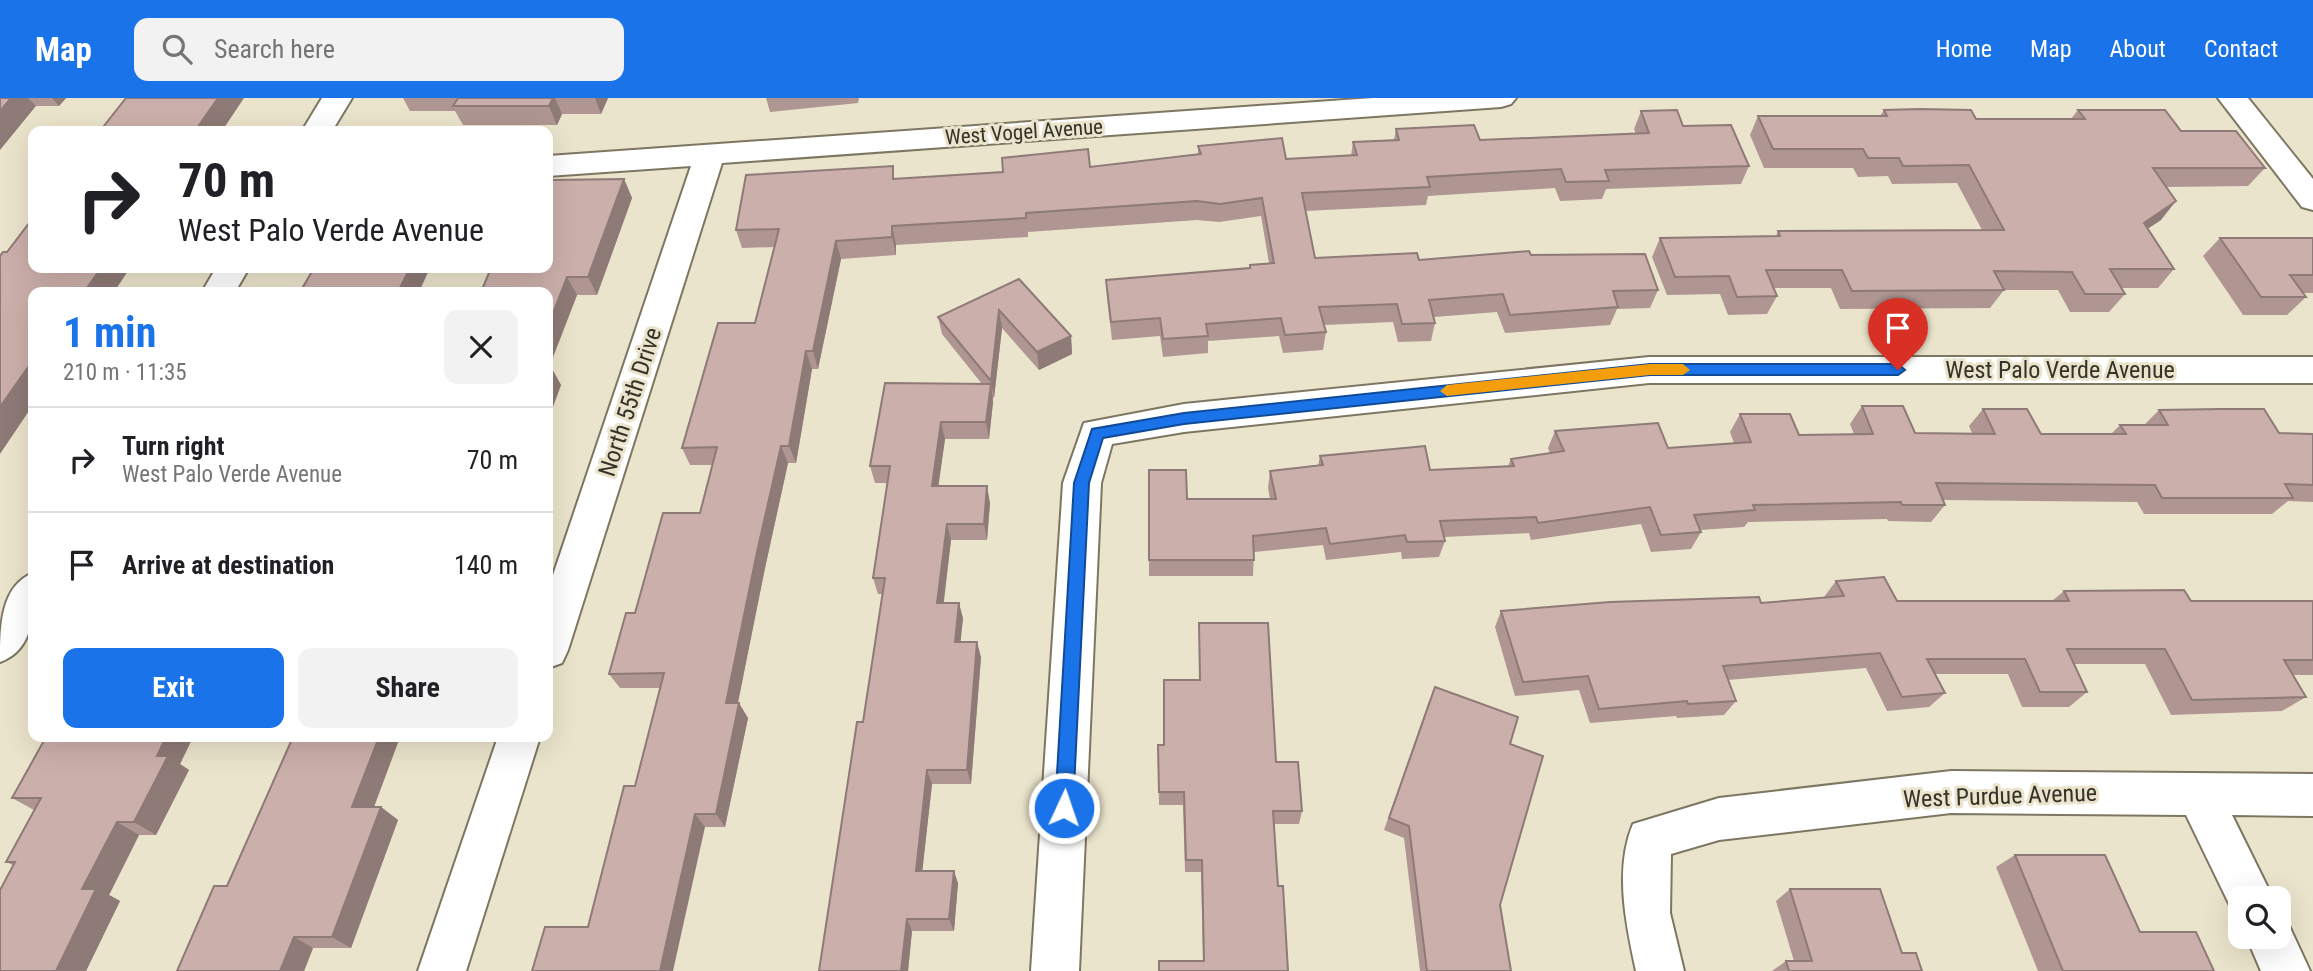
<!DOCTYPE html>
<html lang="en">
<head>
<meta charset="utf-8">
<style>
	body { margin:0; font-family:"Roboto Condensed",sans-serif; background:#f2f2f2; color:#202124; height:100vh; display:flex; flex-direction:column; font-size:26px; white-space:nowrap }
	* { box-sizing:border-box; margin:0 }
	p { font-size:23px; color:#757577 }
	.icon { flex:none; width:38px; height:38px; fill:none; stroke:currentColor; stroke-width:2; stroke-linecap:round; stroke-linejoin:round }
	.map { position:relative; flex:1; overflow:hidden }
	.side { position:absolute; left:28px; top:189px; width:525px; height:455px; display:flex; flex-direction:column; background:#fff; border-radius:14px; box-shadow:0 7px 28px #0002 }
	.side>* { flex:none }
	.banner { position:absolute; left:28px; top:28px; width:525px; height:147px; border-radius:14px; box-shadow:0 7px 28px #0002; background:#fff; color:#202124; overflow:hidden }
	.fabs { position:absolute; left:2228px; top:788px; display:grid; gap:14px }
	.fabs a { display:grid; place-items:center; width:63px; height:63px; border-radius:14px; background:#fff; box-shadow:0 7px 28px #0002; font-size:35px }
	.pin { position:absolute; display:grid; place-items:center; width:60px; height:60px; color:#fff; margin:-72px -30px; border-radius:50% 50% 50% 0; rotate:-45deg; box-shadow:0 0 7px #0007 }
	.pin .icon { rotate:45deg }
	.me { position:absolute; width:77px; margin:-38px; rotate:3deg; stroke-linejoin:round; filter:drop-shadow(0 0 5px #0008) }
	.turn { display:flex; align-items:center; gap:24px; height:147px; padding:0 35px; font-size:32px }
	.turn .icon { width:91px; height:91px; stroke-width:2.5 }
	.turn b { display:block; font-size:49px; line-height:60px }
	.round { display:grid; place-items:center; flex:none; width:74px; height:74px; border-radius:14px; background:#f2f2f2 }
	.headline { display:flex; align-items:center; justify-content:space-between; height:119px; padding:0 35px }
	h1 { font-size:42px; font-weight:700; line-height:52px; color:#1a73e8 }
	.button { display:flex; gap:14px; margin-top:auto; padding:14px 35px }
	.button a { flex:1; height:80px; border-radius:14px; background:#1a73e8; color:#fff; font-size:28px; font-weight:700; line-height:80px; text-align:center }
	.button a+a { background:#f2f2f2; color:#202124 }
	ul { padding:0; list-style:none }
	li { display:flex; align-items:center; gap:21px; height:105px; padding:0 35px; border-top:2px solid #e0e0e0 }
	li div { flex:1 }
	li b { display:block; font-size:26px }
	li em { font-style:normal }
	header { display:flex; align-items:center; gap:42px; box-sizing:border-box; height:98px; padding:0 35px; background:#1a73e8; color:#fff }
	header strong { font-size:33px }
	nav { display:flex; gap:38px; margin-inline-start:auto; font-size:24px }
	.search { width:490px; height:63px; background:#f2f2f2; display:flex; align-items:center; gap:18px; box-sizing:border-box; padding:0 24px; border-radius:14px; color:#757577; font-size:26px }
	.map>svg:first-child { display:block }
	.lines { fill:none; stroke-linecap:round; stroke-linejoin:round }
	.street-casing { stroke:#7d7661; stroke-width:4 }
	.secondary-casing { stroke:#7d7661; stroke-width:4 }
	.street { fill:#fff; fill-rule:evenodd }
	.secondary { fill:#fff; fill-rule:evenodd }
	.wall { fill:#af9692 }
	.shaded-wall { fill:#8e7a77 }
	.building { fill:#cbafaa; stroke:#8e7a77; stroke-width:2 }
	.route { fill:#1a73e8; stroke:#114b97; stroke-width:2 }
	.slow { fill:#f59e0b }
	.labels { text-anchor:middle; stroke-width:6; stroke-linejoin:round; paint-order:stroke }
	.far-street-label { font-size:21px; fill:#353229; stroke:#ebe4cc }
	.street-label { font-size:24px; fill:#353229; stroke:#ebe4cc }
</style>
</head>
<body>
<header>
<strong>Map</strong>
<div class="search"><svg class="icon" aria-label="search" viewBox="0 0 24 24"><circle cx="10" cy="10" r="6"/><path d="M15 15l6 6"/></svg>Search here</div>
<nav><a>Home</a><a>Map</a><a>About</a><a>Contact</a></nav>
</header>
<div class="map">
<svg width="2313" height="873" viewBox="0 0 2313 873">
	<rect width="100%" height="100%" fill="#ebe4cc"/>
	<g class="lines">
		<g class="street-casing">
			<g id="street">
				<path d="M1373,0H1516L1511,6L1501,9L722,65L568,552L562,565L548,570V492L691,68L548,78V58Z"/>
				<path d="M2218,0H2248L2313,81V112L2302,109Z"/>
				<path d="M1649,259H2313V285H1649L1184,334L1112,346L1101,385L1079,873H1031L1063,385L1084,325L1184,306Z"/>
				<path d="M498,639H540L466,873H418Z"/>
				<path d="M1951,673L2313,676V718L2232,717L2273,800H2240V819L2234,816L2186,717L1951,715L1719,742L1671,756L1670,815L1684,873H1636C1626,827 1614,771 1633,726L1719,700Z"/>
				<path d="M2278,818L2286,821L2310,873H2261L2246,838H2278Z"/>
			</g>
		</g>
		<g class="secondary-casing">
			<g id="secondary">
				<path d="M322,0H352L332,33H302Z"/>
				<path d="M216,170H249L235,194H202Z"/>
				<path d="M33,475C34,508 37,551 0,564C0,530 0,488 33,475Z"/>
			</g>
		</g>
		<use href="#street" class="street"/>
		<use href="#secondary" class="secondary"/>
	</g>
	<g class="wall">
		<path d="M0,0H66L59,8H36Z"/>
		<path d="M403,0H608L601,16H562L557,27H463L455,13H410Z"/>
		<path d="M766,0H859L858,5L770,14Z"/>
		<path d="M1884,12L1976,21H2071L2078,12L2181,33L2265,70L2248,88L2166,89L2161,122L2148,130L2174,171L2158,190H2121L2125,196L2109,214H2070L2058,192H2004L1990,210L1840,211L1831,190H1774L1777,198L1767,216L1728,217L1720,196L1667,197L1652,159L1660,140L1776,138L1778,133L1982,132L1957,85L1892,86L1888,78L1858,79L1853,70H1764L1750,37L1758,18H1880Z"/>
		<path d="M1641,13L1683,28L1749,68L1741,86L1606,91L1602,101L1560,103L1555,90L1428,98L1426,107L1305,113L1315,160L1419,162L1531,157L1658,192L1650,210L1617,211L1610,227L1505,235L1497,214L1434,219L1435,225L1431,243L1398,244L1393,224L1324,227L1326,234L1323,252L1283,255L1279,238L1208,243V255L1163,259L1160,238L1112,242L1107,200L1106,182L1249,171L1250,167L1269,165L1261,118L1219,124L1197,122L1028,134V139L896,147V157L841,161L818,271H812L796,365H788L765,470L737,605L748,620L725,729H705L588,829L635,688L660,590H620L609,576L635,515L700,415L713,367H690L682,350L755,225L774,149L742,150L736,132L895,81L1090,69L1198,56V48L1286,61L1351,58L1353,44L1394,42L1396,31L1480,42L1636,36L1634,31Z"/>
		<path d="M624,81L632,100L597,197H577L549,269H551L561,287L548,322V194Z"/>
		<path d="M2220,140H2313V195H2303L2306,199L2287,217H2243L2203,158Z"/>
		<path d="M1019,181L1071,238L1072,256L1039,272L1002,230L994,300L993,299V304L989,341H945L938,388L990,405L987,442H951L943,505L963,520L960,544L981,559L971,686H932L922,773L958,785L954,833H912L908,873H819L863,624L883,496H878L873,480L887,385H875L870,368L982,286L942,236L938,219Z"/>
		<path d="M1862,308L1915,335H1972L1969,328L1983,311L2041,336H2111L2120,327H2144L2159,312L2279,335L2313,336V404L2288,403L2272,416H2144L2137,404L1943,402L1945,407L1931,424L1888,423L1887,421L1748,424L1744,429L1700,432L1701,434L1691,451L1651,454L1641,426L1531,442L1529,435L1444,439L1445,443L1439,459L1402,461L1401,454L1326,462L1323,447L1254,454L1253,478H1149V372L1187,401H1270L1268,390L1270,373L1318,368L1320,358L1430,372L1508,368L1511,361L1550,355L1548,350L1555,333L1668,350L1734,345L1730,334L1740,316L1799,337L1854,336L1850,326Z"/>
		<path d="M1836,483L1897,503H2052L2064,493L2191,503H2313V577H2293L2306,599L2282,613L2171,617L2145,566H2074L2087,594L2069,609H2022L2008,576H1935L1945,595L1929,609L1887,613L1866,570L1728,582L1736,603L1724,617L1677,620L1676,618L1590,625L1579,592L1515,598L1495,529L1501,513L1761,505L1824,499Z"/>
		<path d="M1199,525L1302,713L1299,726H1274L1278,788L1288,873L1203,863L1201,774H1185L1183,707H1159L1158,647H1164L1199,582Z"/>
		<path d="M1429,603L1510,646L1500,807L1511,873H1420L1404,740L1384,732Z"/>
		<path d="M46,639H193L180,666L189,672L156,737H139L109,797L120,803L86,873H0L13,767L6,764L34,712L12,700Z"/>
		<path d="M293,639H400L374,709H381L398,722L351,850H313L304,873L227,788Z"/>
		<path d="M2015,757L2140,834L2214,873H2038L1996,769Z"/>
		<path d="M1790,791L1902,855L1922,873H1772L1786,863H1794L1776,803Z"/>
	</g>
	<g class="shaded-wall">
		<path d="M11,0H28L36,8L0,52V13Z"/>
		<path d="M52,0H66L59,8Z"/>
		<path d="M218,0H244L222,33H195Z"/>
		<path d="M553,0H555L562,16L557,27L549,8Z"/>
		<path d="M595,0H608L601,16Z"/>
		<path d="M624,81L632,100L597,197L588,179Z"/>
		<path d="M2176,103L2161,122L2129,143L2144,125Z"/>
		<path d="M892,128L896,147V157L892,139Z"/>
		<path d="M836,143L841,161L818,271L813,253Z"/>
		<path d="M101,170H130L114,194H84Z"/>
		<path d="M410,170H430L419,194H398Z"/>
		<path d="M567,179L577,197L548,272V228Z"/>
		<path d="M999,212L1002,230L994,300L991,283Z"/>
		<path d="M1071,238L1072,256L1039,272L1037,254Z"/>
		<path d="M806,253L812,271L796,365L789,348Z"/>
		<path d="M33,262V307L0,356V309Z"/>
		<path d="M551,269L561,287L548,322V277Z"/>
		<path d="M991,286L993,304L989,341L986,324Z"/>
		<path d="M941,324L945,341L936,405L932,388Z"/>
		<path d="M781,348L788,365L765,470L735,620L726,605L757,454Z"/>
		<path d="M987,388L990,405L987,442L984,426Z"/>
		<path d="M947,426L951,442L942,520L937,505Z"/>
		<path d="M959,505L963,520L959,559L955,544Z"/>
		<path d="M977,544L981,559L971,686L967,672Z"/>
		<path d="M739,605L748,620L725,729L716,716Z"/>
		<path d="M166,639H193L180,666L189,672L156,737L134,724L157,658Z"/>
		<path d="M379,639H400L369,722L352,709Z"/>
		<path d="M927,672L932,686L921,785L916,773Z"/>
		<path d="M381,709L398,722L351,850L332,839Z"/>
		<path d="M695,716L705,729L673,873H660Z"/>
		<path d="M117,724L139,737L109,797L120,803L86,873H56L82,791Z"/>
		<path d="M954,773L958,785L954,833L949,821Z"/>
		<path d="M907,821L912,833L908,873H901Z"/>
		<path d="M294,839L313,850L304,873H280Z"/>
	</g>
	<g class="building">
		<path d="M0,0H11L0,13Z"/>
		<path d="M126,0H218L195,33H100Z"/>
		<path d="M458,0H553L549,8H453Z"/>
		<path d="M1920,11L1971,12L1976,21H2085L2078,12H2165L2181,33H2236L2265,70H2153L2176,103L2144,125L2174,171H2110L2125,196H2085L2072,174L1994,173L2004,192L1852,193L1842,172H1766L1777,198L1737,199L1729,178L1675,179L1660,140L1780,138L1778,133L2004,132L1969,67L1903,68L1899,60H1868L1863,51H1773L1758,18H1887L1884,12Z"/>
		<path d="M1677,12L1683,28L1731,27L1749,68L1605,72L1609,83L1566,84L1561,71L1427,79L1430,89L1302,95L1315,160L1417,155L1419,162L1529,153L1531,157L1645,156L1658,192L1613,193L1618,209L1510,217L1503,196L1429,202L1435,225L1402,226L1397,206L1319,209L1326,234L1285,237L1281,220L1206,226L1208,238L1163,241L1160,220L1111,224L1106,182L1250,170V167L1274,165L1262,100L1220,106L1197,103L1026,115V120L892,128V139L836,143L813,253H806L789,348H781L757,454L726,605H739L716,716H695L660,873H532L545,829H588L624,688H635L664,575L609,576L626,515H635L663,415H700L717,349L682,350L718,225H755L779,131L736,132L746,77L893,68V81L1003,74L1002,60L1088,51L1090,69L1201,56L1198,48L1282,40L1286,61L1357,57L1353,44L1399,42L1396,31L1474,27L1480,42L1649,35L1641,13Z"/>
		<path d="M624,81L588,179H567L548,228V194H481L491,170H548V82Z"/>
		<path d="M33,120V170H101L84,194H33V262L0,309V158L3,154H7Z"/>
		<path d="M2220,140H2313V177H2290L2306,199H2261Z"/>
		<path d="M314,170H410L398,194H300Z"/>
		<path d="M1019,181L1071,238L1037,254L999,212L991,283L938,219Z"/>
		<path d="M885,285L991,286L986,324H941L932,388H987L984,426H947L937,505H959L955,544H977L967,672H927L916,773H954L949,821H907L901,873H819L857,624H863L885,480H873L890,368H870Z"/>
		<path d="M1862,308H1903L1915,335L1995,336L1983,311H2027L2041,336H2126L2120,327H2168L2159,312L2221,311H2264L2279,335L2313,336V387L2285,386L2293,400H2162L2155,387L1936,385L1945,407H1902L1901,404L1753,407L1755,412L1694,417L1701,434L1661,437L1650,409L1538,425L1536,419L1440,423L1445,443L1407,444L1405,437L1330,446L1326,430L1253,438L1254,462H1149V372H1186L1187,401H1276L1270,373L1323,367L1320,358L1425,348L1430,372L1514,368L1511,361L1564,353L1555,333L1658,325L1668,350L1751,344L1740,316H1790L1799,337L1873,336Z"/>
		<path d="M1884,479L1897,503H2069L2064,493L2184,492L2191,503H2313V562H2284L2306,599L2192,602L2165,551H2067L2087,594H2040L2025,561H1927L1945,595L1902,599L1880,555L1723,568L1736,603L1688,606L1687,603L1599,611L1588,578L1523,584L1501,513L1610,504L1759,499L1761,505L1844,498L1836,483Z"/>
		<path d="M1199,525H1268L1276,664H1298L1302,713H1273L1278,788H1283L1288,873H1159V863H1204L1202,762H1186L1184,694H1159L1158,647H1164V582H1200Z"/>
		<path d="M1435,589L1518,619L1510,646L1543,658L1500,807L1511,873H1427L1409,728L1389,720Z"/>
		<path d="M46,639H166L157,658H168L134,724H117L82,791H96L56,873H0V792L15,764H6L41,700H12Z"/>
		<path d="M293,639H379L352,709H381L332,839H294L280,873H177L214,788H227Z"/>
		<path d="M2015,757H2105L2140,834H2196L2214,873H2063Z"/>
		<path d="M1790,791H1880L1902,855H1916L1922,873H1789L1786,863H1812Z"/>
	</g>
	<path class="route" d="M1650,266H1898L1905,272L1898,277H1650L1184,326L1103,340L1089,385L1073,710L1070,716L1064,719L1058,716L1055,710L1074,385L1092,331L1184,315Z"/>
	<path class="slow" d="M1650,266H1683L1690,272L1683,277H1650L1447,298L1440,293L1447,287Z"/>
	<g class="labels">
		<g class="far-street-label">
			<text transform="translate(1024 34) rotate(-4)" y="7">West Vogel Avenue</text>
		</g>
		<g class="street-label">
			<text x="2060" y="280">West Palo Verde Avenue</text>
			<text transform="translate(630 304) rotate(-72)" y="8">North 55th Drive</text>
			<text transform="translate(2000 698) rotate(-2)" y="8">West Purdue Avenue</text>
		</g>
	</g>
</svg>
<div class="fabs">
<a><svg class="icon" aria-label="search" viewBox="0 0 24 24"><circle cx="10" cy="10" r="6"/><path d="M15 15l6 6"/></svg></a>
</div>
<div class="pin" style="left:1898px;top:272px;background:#d93025"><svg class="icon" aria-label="arrive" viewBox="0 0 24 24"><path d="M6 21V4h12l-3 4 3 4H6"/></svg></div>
<svg class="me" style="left:1064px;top:710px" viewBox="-20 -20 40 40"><circle r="17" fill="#1a73e8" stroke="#fff" stroke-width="3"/><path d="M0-11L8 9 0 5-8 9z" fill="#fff"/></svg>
<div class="banner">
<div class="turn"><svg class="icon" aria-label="right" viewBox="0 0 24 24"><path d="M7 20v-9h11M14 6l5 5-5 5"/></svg><div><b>70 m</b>West Palo Verde Avenue</div></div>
</div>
<section class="side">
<div class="headline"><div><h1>1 min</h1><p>210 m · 11:35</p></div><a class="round"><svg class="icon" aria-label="close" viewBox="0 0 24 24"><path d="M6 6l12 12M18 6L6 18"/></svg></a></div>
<ul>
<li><svg class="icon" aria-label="right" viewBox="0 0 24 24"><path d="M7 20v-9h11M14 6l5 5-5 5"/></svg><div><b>Turn right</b><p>West Palo Verde Avenue</p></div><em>70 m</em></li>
<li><svg class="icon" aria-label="arrive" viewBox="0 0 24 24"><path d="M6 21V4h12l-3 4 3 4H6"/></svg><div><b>Arrive at destination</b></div><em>140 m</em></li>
</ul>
<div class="button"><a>Exit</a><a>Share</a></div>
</section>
</div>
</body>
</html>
